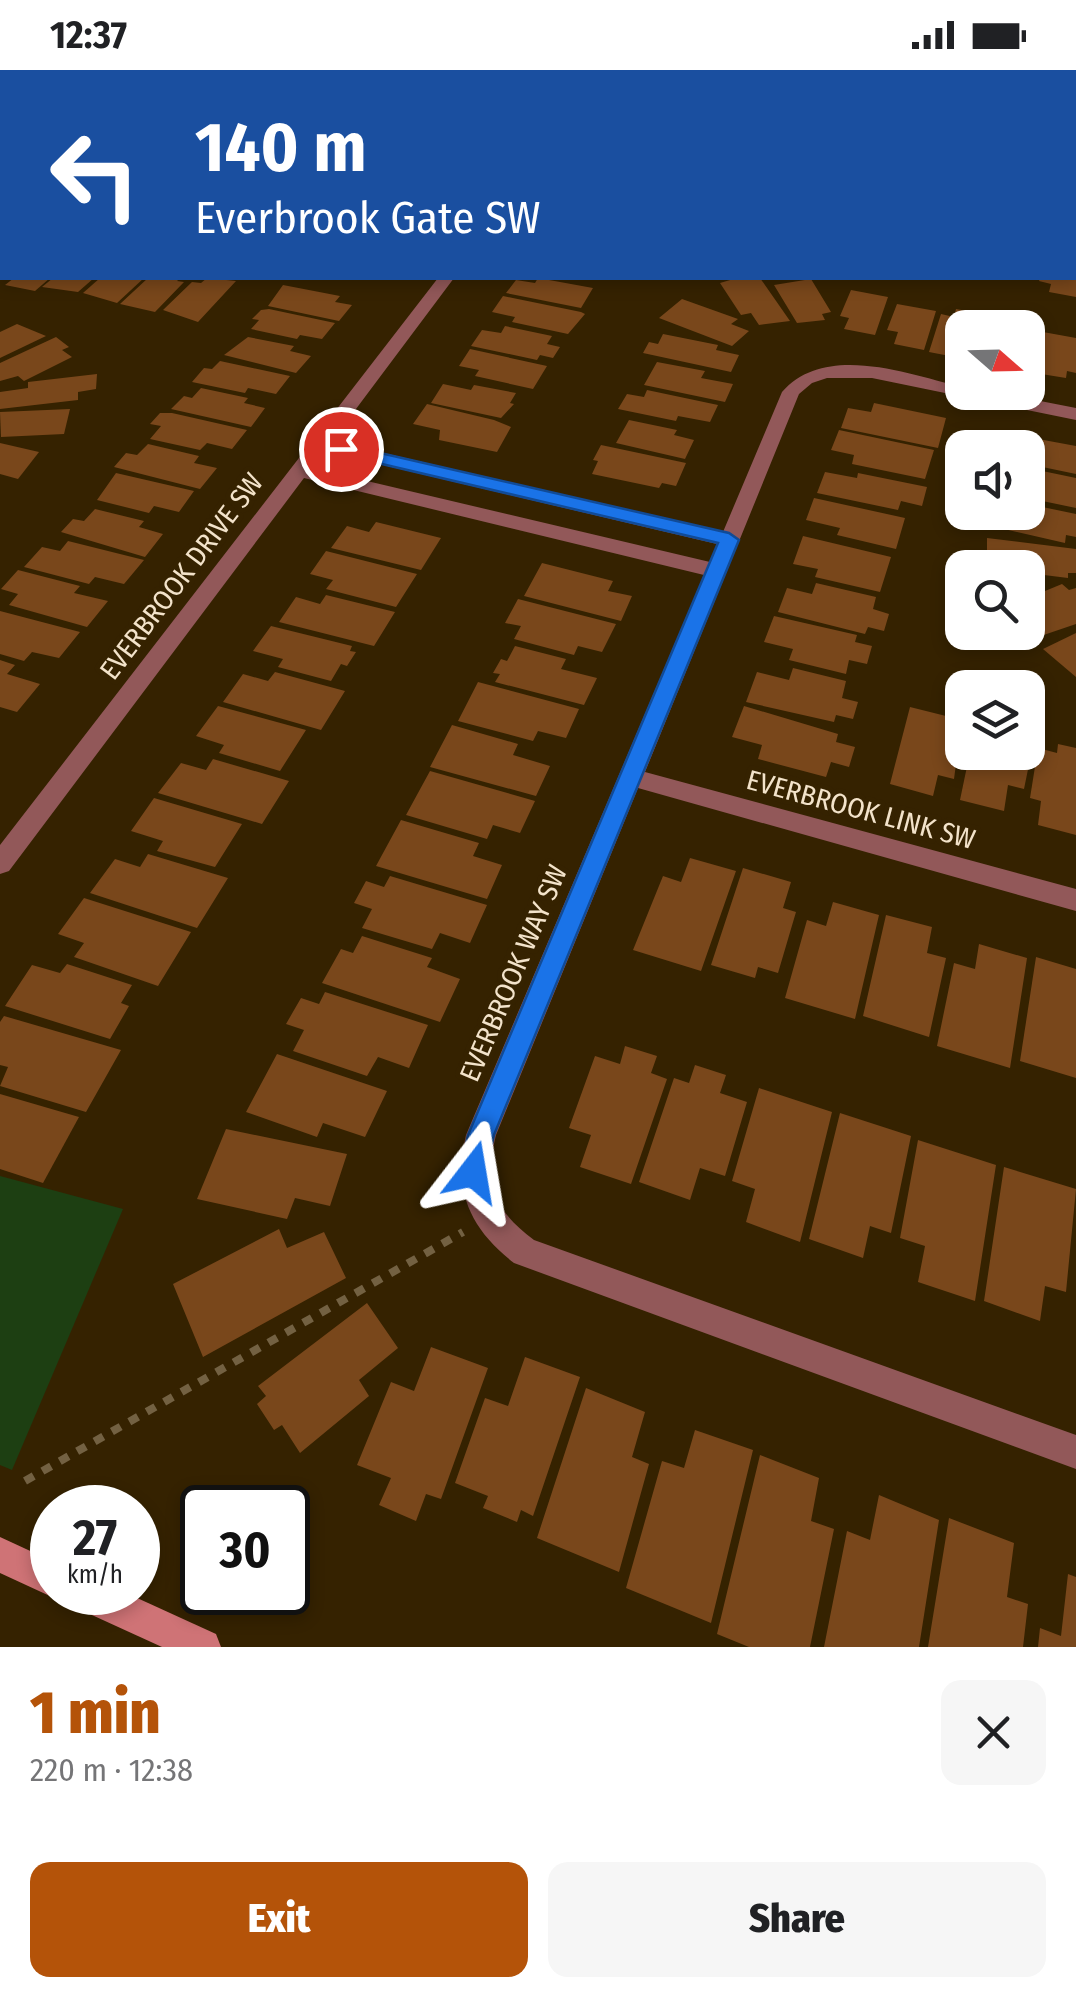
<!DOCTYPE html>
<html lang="en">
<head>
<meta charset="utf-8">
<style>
	body { margin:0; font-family:"Fira Sans Condensed",sans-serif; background:#f6f6f6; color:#202124; height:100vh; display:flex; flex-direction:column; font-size:38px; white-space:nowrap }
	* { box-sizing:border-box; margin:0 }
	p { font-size:32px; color:#757577 }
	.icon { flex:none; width:55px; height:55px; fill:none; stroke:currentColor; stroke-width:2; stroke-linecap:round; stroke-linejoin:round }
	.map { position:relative; height:1577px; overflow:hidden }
	.details { display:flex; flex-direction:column; background:#fff; flex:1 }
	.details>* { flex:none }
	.guide { position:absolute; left:0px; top:0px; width:1078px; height:210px; box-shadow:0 5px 15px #0003; background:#1a4fa0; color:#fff; overflow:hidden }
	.needle { width:65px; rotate:110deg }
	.controls { position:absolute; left:945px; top:240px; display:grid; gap:20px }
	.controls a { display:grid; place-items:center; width:100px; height:100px; border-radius:20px; background:#fff; box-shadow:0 5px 15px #0003; font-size:50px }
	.speed { position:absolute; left:30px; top:1415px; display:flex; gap:20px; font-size:50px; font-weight:700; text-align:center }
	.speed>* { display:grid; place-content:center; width:130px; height:130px; border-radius:50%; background:#fff; box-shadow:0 5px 15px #0003; line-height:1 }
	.speed small { font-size:25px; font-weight:400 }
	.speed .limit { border:5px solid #111; border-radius:15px; background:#fff; color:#111 }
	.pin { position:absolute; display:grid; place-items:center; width:85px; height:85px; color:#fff; margin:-42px; border:5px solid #fff; border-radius:50%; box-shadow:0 2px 10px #0007 }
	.me { position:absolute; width:110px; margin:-55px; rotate:14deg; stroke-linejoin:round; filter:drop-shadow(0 0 8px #0008) }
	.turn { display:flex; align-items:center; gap:35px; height:210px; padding:0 30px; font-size:45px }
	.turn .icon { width:130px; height:130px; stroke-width:2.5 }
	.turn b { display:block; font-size:70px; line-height:85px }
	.round { display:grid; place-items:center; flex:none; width:105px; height:105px; border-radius:20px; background:#f6f6f6 }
	.headline { display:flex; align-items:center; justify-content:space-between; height:170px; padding:0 30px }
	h1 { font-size:60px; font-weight:800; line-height:75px; color:#b45309 }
	.primary-button { display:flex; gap:20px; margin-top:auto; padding:20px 30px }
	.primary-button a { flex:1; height:115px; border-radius:20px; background:#b45309; color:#fff; font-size:40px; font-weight:800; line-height:115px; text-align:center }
	.primary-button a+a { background:#f6f6f6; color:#202124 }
	.status { display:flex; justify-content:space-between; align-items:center; height:70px; padding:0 50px; background:#fff; direction:ltr }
	.status svg { height:28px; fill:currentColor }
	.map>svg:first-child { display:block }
	.green { fill:#1d3f12 }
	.building { fill:#79471b }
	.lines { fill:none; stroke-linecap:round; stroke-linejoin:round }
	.path { stroke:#736142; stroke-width:8; stroke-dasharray:10 10; stroke-linecap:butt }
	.street { fill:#925859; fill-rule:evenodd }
	.secondary { fill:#cf7376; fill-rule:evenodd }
	.route { fill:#1a73e8; stroke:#114b97; stroke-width:2.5 }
	.labels { text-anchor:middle; stroke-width:10; stroke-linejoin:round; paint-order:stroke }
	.street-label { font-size:28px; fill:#f3e3ca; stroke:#352200 }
</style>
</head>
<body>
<div class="status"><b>12:37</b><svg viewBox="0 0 49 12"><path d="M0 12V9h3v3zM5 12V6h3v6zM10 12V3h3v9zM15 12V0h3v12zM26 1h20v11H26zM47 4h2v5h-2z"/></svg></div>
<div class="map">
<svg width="1076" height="1577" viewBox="0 0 1076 1577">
	<rect width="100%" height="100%" fill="#352200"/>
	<path class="green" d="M0,1106L123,1139L12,1400L0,1395Z"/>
	<g class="building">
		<path d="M14,208H50L35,221L5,215Z"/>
		<path d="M53,208H94L78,222L42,217Z"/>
		<path d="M100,208H144L117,233L83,223Z"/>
		<path d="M148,208H180L177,211L184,212L155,242L120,234Z"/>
		<path d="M207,208L236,211L198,252L163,240L192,212L201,213Z"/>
		<path d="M538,208L593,218L581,238L506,223L516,210L535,213Z"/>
		<path d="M737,208H760L790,251L759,255L751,243L741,245L720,213Z"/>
		<path d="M1040,208H1076V227L1049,222L1051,214L1039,211Z"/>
		<path d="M811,209L831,242L822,244L825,250L797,253L774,215Z"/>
		<path d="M283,215L340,226L335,232L352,235L339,251L268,236Z"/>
		<path d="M851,220L888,227L875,265L844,259L849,248L840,246Z"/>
		<path d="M503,226L581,242L585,244L568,264L512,252L515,247L492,242Z"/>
		<path d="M682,229L738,249L731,254L749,261L732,276L659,248Z"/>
		<path d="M897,234L936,241L924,280L894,274L898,262L887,260Z"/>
		<path d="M269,239L335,253L322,269L300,265L297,269L251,259L259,250L252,249L261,240Z"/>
		<path d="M956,239L983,244L979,258H962L960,288L929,282L941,244L954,247Z"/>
		<path d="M994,245L1039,253L1029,295L1028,258H991Z"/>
		<path d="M17,254L46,266L0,288V262Z"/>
		<path d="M505,256L552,266L547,274L560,277L553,288L540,285L537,290L471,276L482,260L501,263Z"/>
		<path d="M1043,262L1076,268V303L1067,301L1066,308L1035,303Z"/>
		<path d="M663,264L718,275L716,280L739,285L731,302L643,283L649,272L658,274Z"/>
		<path d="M56,267L69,277L62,280L72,287L24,311L18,306L0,311V293Z"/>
		<path d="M248,267L294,276L290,281L311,286L296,303L224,285Z"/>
		<path d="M470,279L547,296L533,319L475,306L479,300L459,296Z"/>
		<path d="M220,291L290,306L276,324L248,318L245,323L192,312L204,298L212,299Z"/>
		<path d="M657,292L705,301L701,308L733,314L725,332L644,315Z"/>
		<path d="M97,304L96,319L78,322V330L0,339V322L28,318V312Z"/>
		<path d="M443,314L471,320L474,315L516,323L510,333L514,334L501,348L431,333Z"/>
		<path d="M201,318L248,328L244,333L265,338L251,357L171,339L184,326L192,328Z"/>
		<path d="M647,320L718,335L710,352L678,346L676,351L618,339L627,324L644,327Z"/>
		<path d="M874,333L946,348L938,378L841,358L848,338L871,342Z"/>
		<path d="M427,334L494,350L511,357L497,382L439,370L440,360L413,354Z"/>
		<path d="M70,339L64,364L1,367L0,342Z"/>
		<path d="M160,343H172L247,360L232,379L207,373L200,380L150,369L161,356L150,354Z"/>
		<path d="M629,350L677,360L674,365L694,370L685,389L616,373Z"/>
		<path d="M839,360L934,380L925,409L852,394L854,385L831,380Z"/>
		<path d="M1022,366L1076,376V404L1028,394V378H1019Z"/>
		<path d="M0,373L39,382L18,409L0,404Z"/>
		<path d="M148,374L199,386L194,393L217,398L200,419L114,397L126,383L137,385Z"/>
		<path d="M601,375L686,393L676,416L662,413L659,418L592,404L598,391L593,390Z"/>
		<path d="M1028,398L1076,408V438L1028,428Z"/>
		<path d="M825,402L857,408L858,403L927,417L922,436L901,431L898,440L817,423Z"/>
		<path d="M116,403L194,421L179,442L154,436L149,443L97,430Z"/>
		<path d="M814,428L905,448L896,479L837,465L840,458L806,450Z"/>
		<path d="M1028,434L1076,444V467L1066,465L1065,473L991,456L995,442H1028Z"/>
		<path d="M95,439L144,451L139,457L163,464L145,487L61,462L73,449L84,451Z"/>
		<path d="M376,452L441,468L421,500L331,478L347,456L369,462Z"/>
		<path d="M803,466L891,487L880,522L815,507L818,499L793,494Z"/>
		<path d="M987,468L1076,479V503H1068V508L1028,503V498H998L997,487L987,486Z"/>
		<path d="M68,471L144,490L124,514L95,507L89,514L24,497L42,477L60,481Z"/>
		<path d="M326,481L417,504L396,537L326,519L333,510L310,504Z"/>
		<path d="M542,493L613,511L608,521L632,526L621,551L524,526Z"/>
		<path d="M18,500L80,516L74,523L108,531L87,557L9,535L18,524L1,519Z"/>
		<path d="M816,513L876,527L873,539L889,544L884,561L868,557L865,564L778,542L787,518L812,524Z"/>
		<path d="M1062,514L1069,520L1076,518V554L1026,571L1017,562H1028V528Z"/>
		<path d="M326,525L395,542L374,576L279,552L296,527L320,534Z"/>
		<path d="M518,529L616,554L602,582L578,576L574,585L514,569L521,556L505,553Z"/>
		<path d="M0,541L80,562L59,588L32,582L24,591L0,584Z"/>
		<path d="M774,546L857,565L855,572L872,576L867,594L849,590L846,604L789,590L793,579L764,572Z"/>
		<path d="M271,556L352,576L350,581L356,582L347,596L341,594L331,611L278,597L283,589L253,581Z"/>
		<path d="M1076,563V607L1043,579Z"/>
		<path d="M515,576L566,589L561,599L597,608L584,635L495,612L500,604L493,603L501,589L507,591Z"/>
		<path d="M0,590L15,595L7,604L40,614L17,642L0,637Z"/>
		<path d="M793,598L846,611L842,628L858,632L853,649L836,645L834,652L746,632L757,602L789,610Z"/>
		<path d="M275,602L345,621L321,660L223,632L243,604L268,611Z"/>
		<path d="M478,612L579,639L566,668L538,661L533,671L458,651Z"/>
		<path d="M218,636L306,660L280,701L219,683L224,675L196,666Z"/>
		<path d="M744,636L838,664L836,672L855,677L849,697L831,692L826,707L758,689L762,675L732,667Z"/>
		<path d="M910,637L962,650L954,709L938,705L933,726L890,714Z"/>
		<path d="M452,655L518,674L513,685L550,696L536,726L430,697Z"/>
		<path d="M1028,674L1033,675L1024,719L1008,715L1004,741L960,730L970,682H1028Z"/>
		<path d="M1058,674L1076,678V765L1038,755L1041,731L1030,728L1038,678L1057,683Z"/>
		<path d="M213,689L289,711L262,754L158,723L181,693L206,700Z"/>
		<path d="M430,701L535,731L520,763L493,755L487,769L406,745Z"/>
		<path d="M154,728L242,754L215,797L157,781L163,771L131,761Z"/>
		<path d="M401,750L479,773L473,786L502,795L487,829L376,796Z"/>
		<path d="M148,784L228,808L197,858L90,823L115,789L140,797Z"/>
		<path d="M690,788L736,801L701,901L633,880L663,806L681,812Z"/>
		<path d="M743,798L791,812L783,838L796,842L778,903L758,897L755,908L711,895Z"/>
		<path d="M390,806L487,835L470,873L440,863L432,879L362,858L372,839L354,833L366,811L384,817Z"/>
		<path d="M84,828L191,862L158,916L74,887L84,873L58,864Z"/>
		<path d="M833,832L879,845L855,949L785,928L807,850L826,856Z"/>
		<path d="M886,845L932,857L927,883L946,888L929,967L863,946Z"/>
		<path d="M362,866L432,888L427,897L460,909L440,952L322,913L341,879L353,883Z"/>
		<path d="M979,874L1027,888L1010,998L937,976L954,893L975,899Z"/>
		<path d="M1036,887L1076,899V1008L1020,991Z"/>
		<path d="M67,894L132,915L121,933L129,936L110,969L5,936L32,895L60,903Z"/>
		<path d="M325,922L428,955L409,998L378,987L367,1006L293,981L304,960L286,954L301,928L319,934Z"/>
		<path d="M4,946L121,980L86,1042L0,1016L8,997L0,995V952Z"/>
		<path d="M625,976L657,986L651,1003L667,1009L631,1114L580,1097L591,1065L569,1058L595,986L620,994Z"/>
		<path d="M277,984L387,1021L365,1067L323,1053L317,1067L246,1042Z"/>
		<path d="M695,995L726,1005L720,1023L747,1032L725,1106L700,1098L690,1130L639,1112L674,1008L689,1013Z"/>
		<path d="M759,1018L832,1042L800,1172L746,1152L755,1119L732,1111Z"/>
		<path d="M0,1024L79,1047L43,1113L0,1099Z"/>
		<path d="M840,1043L911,1066L891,1163L870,1156L863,1188L809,1169Z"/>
		<path d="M226,1059L347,1084L330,1136L295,1128L287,1149L197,1129Z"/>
		<path d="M918,1070L996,1095L975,1231L918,1212L925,1176L900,1168Z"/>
		<path d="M1004,1097L1076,1119L1066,1222L1045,1216L1040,1251L984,1231Z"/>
		<path d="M279,1159L287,1178L324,1162L346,1208L203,1287L173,1214Z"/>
		<path d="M367,1233L398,1278L359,1310L369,1326L300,1383L282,1355L274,1360L257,1334L266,1326L258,1316Z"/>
		<path d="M431,1277L488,1298L441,1429L426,1424L416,1451L379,1435L391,1408L357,1395L391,1312L414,1321Z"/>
		<path d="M525,1287L580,1307L533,1446L521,1440L517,1452L483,1438L488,1426L455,1413L485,1328L508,1336Z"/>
		<path d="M586,1318L645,1342L632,1387L649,1394L619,1502L537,1468Z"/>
		<path d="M695,1360L753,1380L711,1553L626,1518L662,1391L684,1398Z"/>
		<path d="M760,1385L819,1408L811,1451L834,1459L810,1577H749L717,1564Z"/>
		<path d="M879,1425L939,1450L919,1577H824L847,1461L870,1470Z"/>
		<path d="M949,1448L1014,1473L1007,1527L1028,1534L1023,1577H928Z"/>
		<path d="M1068,1504L1076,1507V1577H1038L1040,1558L1061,1566Z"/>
	</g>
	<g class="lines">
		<path class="path" d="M25,1411L463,1162"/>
		<g class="street">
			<path d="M2,0H18L2,5Z"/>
			<path d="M200,0H226L228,2H202Z"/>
			<path d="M1008,0H1037L1039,2H1010Z"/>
			<rect x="1075" y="5" width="1" height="8"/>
			<path d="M0,120L2,121V131L0,130Z"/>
			<rect x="1075" y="147" width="1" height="10"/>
			<path d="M438,208H454L332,371L723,462L782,322C825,272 909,304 962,317V322H995L1076,338V350L872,308H827L812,313L799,324L645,702L1076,819V841L638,718L496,1065C484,1114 493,1139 534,1170L1076,1365V1399L514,1193C469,1158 453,1120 466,1065L704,505L304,408L9,801L0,804V775ZM324,381L717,474L710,492L312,398Z"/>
		</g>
		<g class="secondary">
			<path d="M0,1467L52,1491V1522H62L52,1527L0,1503Z"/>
			<path d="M65,1522H124L216,1564L221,1577H162L70,1535Z"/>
		</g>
	</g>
	<path class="route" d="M341,374L729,463L739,470L494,1065L483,1111L473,1115L464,1111L460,1102L468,1065L718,473L335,383V375Z"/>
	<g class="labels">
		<g class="street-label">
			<text transform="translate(181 506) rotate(-53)" y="10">EVERBROOK DRIVE SW</text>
			<text transform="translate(861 739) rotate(15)" y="10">EVERBROOK LINK SW</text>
			<text transform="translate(513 903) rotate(-67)" y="10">EVERBROOK WAY SW</text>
		</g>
	</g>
</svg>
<div class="controls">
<a><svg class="needle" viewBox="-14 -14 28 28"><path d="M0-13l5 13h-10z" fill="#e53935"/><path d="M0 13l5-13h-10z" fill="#757577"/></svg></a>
<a><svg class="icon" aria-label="sound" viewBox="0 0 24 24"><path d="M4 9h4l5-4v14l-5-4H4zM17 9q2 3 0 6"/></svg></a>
<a><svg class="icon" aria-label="search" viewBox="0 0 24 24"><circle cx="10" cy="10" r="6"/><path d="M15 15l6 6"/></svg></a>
<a><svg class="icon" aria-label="layers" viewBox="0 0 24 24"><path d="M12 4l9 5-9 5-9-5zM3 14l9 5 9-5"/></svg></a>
</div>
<div class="speed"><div>27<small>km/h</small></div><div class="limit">30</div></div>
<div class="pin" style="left:341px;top:379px;background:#d93025"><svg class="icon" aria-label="arrive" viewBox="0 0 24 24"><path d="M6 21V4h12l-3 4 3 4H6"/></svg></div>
<svg class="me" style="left:473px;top:1102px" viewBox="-20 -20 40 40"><path d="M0-17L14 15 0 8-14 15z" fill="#1a73e8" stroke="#fff" stroke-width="4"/></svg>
<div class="guide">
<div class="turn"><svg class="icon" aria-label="left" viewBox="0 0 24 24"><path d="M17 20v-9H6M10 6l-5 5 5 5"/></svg><div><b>140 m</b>Everbrook Gate SW</div></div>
</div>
</div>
<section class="details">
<div class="headline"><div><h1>1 min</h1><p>220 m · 12:38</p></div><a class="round"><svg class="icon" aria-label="close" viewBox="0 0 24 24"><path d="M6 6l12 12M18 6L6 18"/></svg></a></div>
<div class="primary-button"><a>Exit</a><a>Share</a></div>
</section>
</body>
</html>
